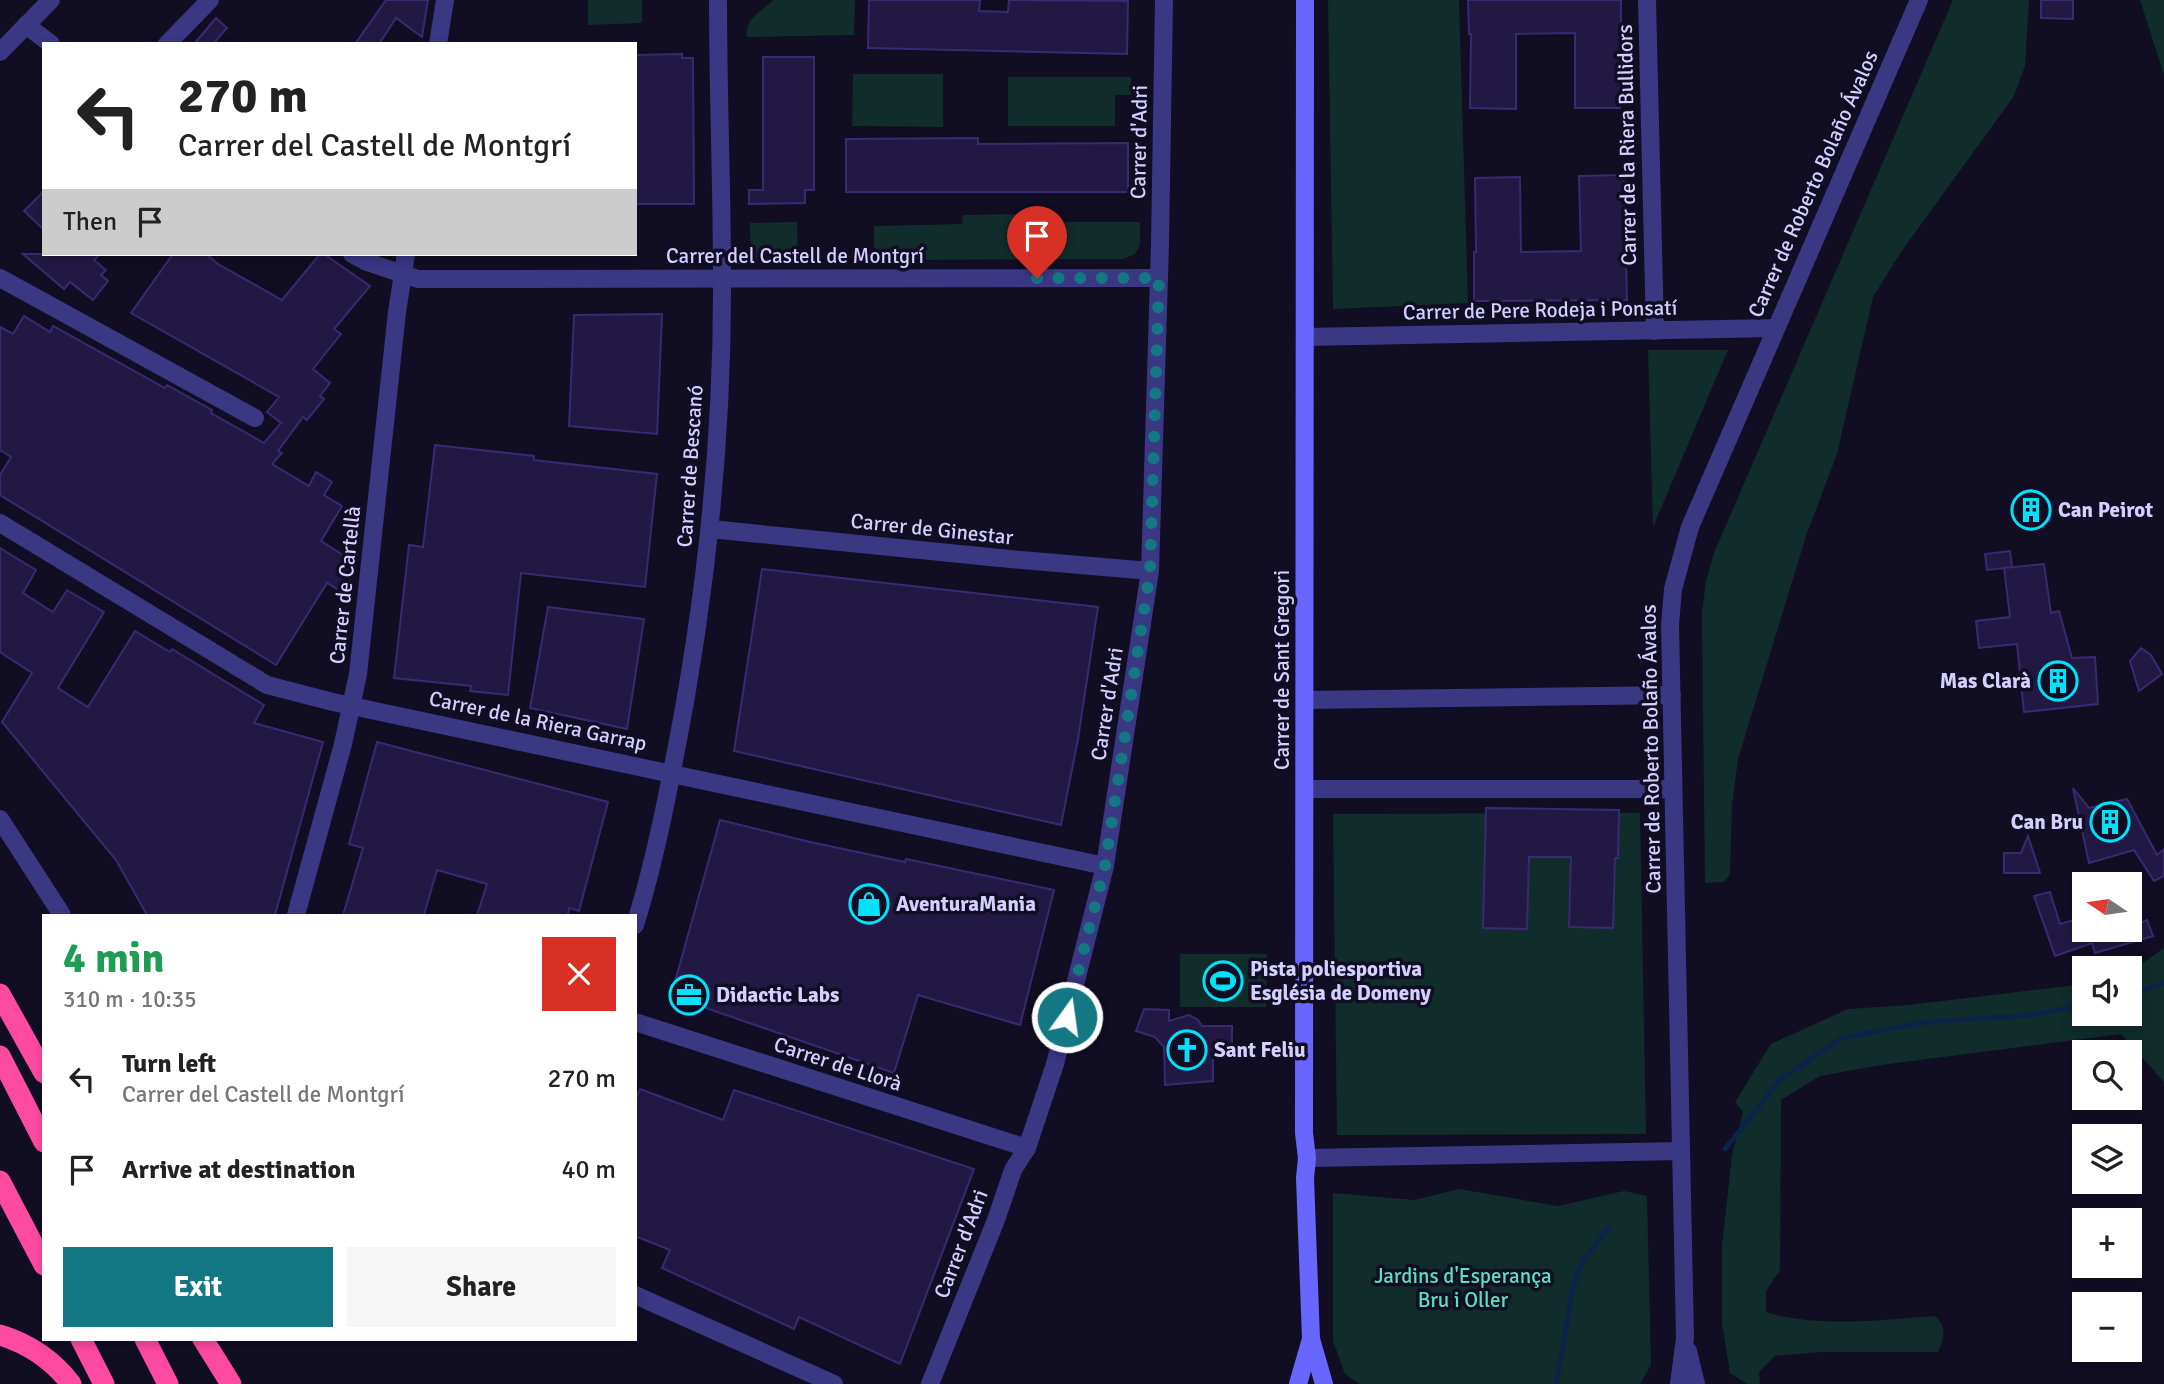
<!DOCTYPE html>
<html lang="en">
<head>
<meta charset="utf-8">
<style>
	body { margin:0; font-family:Signika,sans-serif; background:#f6f6f6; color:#222; height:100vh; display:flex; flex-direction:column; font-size:26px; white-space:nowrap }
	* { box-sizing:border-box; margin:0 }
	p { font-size:23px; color:#767676 }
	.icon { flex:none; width:38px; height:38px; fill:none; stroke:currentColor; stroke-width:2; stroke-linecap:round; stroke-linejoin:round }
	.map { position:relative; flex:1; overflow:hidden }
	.sheet { position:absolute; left:42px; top:914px; width:595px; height:427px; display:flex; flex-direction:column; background:#fff; border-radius:0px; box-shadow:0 4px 10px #0003 }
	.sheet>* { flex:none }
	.hud { position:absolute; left:42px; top:42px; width:595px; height:214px; border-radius:0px; box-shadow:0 4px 10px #0003; background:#fff; color:#222; overflow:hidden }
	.needle { width:46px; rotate:283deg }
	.fabs { position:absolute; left:2072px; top:872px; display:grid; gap:14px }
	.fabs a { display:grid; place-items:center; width:70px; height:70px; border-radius:0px; background:#fff; box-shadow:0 4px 10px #0003; font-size:35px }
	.pin { position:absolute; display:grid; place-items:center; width:60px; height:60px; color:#fff; margin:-72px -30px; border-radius:50% 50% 50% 0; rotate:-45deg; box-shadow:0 0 7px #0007 }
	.pin .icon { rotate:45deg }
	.me { position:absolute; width:77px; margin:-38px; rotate:14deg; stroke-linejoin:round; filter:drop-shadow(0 0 5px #0008) }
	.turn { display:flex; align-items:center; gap:24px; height:147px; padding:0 21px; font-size:32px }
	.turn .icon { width:91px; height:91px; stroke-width:2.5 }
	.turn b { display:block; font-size:49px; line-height:60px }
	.then { display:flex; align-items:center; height:66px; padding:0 21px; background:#0003; gap:14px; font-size:26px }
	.round { display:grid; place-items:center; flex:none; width:74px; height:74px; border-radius:0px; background:#f6f6f6 }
	.head { display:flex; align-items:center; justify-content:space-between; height:119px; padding:0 21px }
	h1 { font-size:42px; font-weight:800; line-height:52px; color:#1e9e55 }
	.action { display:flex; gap:14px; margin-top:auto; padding:14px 21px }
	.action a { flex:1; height:80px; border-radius:0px; background:#137883; color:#fff; font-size:28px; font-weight:800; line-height:80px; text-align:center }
	.action a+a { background:#f6f6f6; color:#222 }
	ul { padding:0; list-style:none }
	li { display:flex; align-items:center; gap:21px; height:91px; padding:0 21px }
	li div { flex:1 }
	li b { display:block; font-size:26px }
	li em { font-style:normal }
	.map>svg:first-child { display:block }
	.green { fill:#102d2b }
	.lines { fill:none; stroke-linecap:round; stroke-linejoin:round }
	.stream { stroke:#0b2348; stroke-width:5 }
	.building { fill:#211944; stroke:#382a70; stroke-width:2 }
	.street { stroke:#3a3783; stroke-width:18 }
	.secondary { stroke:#6966ff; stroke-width:18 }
	.highway { stroke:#ff4aa2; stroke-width:21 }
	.route { stroke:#137883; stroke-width:12; stroke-dasharray:0 21.6 }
	.labels { text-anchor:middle; stroke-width:7; stroke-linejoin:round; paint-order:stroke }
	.street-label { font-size:21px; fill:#d4cfff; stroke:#110d23 }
	.poi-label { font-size:21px; font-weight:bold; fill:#d4cfff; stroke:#110d23; text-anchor:start }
	.park-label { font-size:21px; fill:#58e1be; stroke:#110d23 }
</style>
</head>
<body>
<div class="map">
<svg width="2164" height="1384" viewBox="0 0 2164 1384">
	<rect width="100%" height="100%" fill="#110d23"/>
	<g class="green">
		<path d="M588,0H642V23L588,25Z"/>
		<path d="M773,0H855L854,35L747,37C744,19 762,11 773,0Z"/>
		<path d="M1328,0H1459L1468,303L1333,309Z"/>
		<path d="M1953,0H2029L2025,66L2014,96L1901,252L1873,297L1837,454L1806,536L1738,759L1732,805L1730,874L1724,882L1705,883L1702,613L1706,581L1714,553Z"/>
		<path d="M2140,0H2164V75Z"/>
		<path d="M853,74H943V127L852,126Z"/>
		<path d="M1008,77H1131V95H1115V126H1008Z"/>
		<path d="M1015,214V222H1140V245L1135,254L1123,259L874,260V226L962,224L963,215Z"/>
		<path d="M797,222L798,260L751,261L750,223Z"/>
		<path d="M1648,350H1728L1653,527Z"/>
		<path d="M1640,813L1646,1134L1337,1135L1333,814Z"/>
		<path d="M2164,948V1082L2121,1034L1881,1065L1820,1076L1781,1100L1780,1270L1766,1291V1312C1818,1328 1881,1320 1935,1316C1947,1328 1945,1337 1938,1352H1820L1775,1356L1759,1372L1760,1384H1747L1730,1373L1722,1323V1245L1732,1155L1743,1112L1735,1102L1771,1044L1848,1009L1909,1005L2084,984V1013H2130V972Z"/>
		<path d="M1180,954H1267L1266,1007H1180Z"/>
		<path d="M1459,1189L1558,1206L1624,1191L1647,1196L1651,1365L1640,1384H1360L1345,1374L1333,1341V1193L1414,1200Z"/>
	</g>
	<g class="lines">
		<g class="stream">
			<path d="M2130,995L2164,983"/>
			<path d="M1725,1149L1780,1080L1842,1038L1926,1022L2032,1015L2084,1005"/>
			<path d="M1556,1384L1573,1287L1584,1259L1609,1228"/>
		</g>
	</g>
	<g class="building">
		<path d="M386,0H428L422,37L396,18L379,44H355Z"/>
		<path d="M869,0H980L979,11L1008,12L1009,0L1128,1L1127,54L868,48Z"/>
		<path d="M1468,0H1621L1620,108H1575V33L1516,34V109L1470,108L1471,34H1469Z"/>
		<path d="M2041,0H2073V19L2041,18Z"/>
		<path d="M216,18L227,28L213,44H194Z"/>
		<path d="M682,54V58H693L694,204H635V55Z"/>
		<path d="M763,57H814V190H805V203L749,204V190H763Z"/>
		<path d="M978,138V144L1128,143V192H846V139Z"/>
		<path d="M1624,175L1627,300L1474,301V252H1476L1475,178L1520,177L1521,252L1581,251L1579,176Z"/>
		<path d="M44,191V230L24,211Z"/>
		<path d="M23,254H100L94,260L106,270L101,275L108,281L93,300L70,282L64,289Z"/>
		<path d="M173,254H206L218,264L282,300L320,254H324L370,286L334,329L341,334L313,369L330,383L320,396L324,399L307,420L303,417L278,451L282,453L272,464L309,486L316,472L332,482L324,495L342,506L321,541L352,561L348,596L327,583L276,665L0,495V475L11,457L0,450V327L13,334L24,316L50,332L53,326L165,388L167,385L212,410L211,413L264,443L281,423L267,412L279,397L131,313Z"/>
		<path d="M662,314L657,434L569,426L574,315Z"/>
		<path d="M435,445L534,456V460L657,474L645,587L521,573L508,695L470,691L471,686L394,678L409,545L423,547Z"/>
		<path d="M2049,502L2050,521L2022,522L2021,503Z"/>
		<path d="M0,548L36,570L23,593L53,612L67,590L104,612L58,688L88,707L135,631L170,652L172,649L264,705L254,723L323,742L275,915H147L116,860L2,722L32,673L0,652Z"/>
		<path d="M2010,551L2012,567L2004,568L2044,564L2051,613L2059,611L2072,658L2095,657L2098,704L2024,712L2017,644L1979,648L1976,621L2010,617L2004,568L1987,570L1985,554Z"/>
		<path d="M762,569L1098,607L1078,739L1061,825L734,751Z"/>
		<path d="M548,607L644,619L627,729L530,708Z"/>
		<path d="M2141,648L2151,655L2162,674L2139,691L2130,661Z"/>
		<path d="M377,742L608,802L579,911L569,908L568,915H477L487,884L437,870L424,915H343L363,848L349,844Z"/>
		<path d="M2073,788L2089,808L2127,799L2157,855L2164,849V876L2154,881L2134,850L2089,863Z"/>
		<path d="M1486,808L1619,810L1618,858H1615L1613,928L1569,927L1571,857H1529L1527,929L1483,928Z"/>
		<path d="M720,820L810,842L905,862L906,859L1054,890L1020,1025L918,995L894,1073L671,996Z"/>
		<path d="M2028,836L2040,873H2004V853H2021Z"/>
		<path d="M2050,892L2060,924L2084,917V929H2130V927L2147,920L2153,936L2095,953L2092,943L2055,956L2034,896Z"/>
		<path d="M1144,1009L1169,1010V1021L1189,1015L1198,1020L1202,1026H1232V1045H1213V1081L1165,1085L1164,1047L1155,1037L1136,1031Z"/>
		<path d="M640,1089L723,1120L734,1090L974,1169L900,1364L799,1317L794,1329L662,1268L670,1250L635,1236V1101Z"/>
	</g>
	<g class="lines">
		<g class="street">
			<path d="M1647,0L1655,331"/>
			<path d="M26,25L51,44"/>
			<path d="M167,44L210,0"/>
			<path d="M438,44L445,0"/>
			<path d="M0,52L51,0"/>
			<path d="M352,254L367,262L418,279L1159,278"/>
			<path d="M0,278L255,418"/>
			<path d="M1306,337L1775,328"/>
			<path d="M0,523L267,685L333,702L1105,866"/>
			<path d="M710,529L1010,559L1150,571"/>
			<path d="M1305,700L1672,695"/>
			<path d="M1305,789H1673"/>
			<path d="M0,819L62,915"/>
			<path d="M296,915L343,744L358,674L397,312L406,254"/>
			<path d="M635,925C651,874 662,823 672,771C705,608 723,443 722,277C722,186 718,94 718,2"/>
			<path d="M635,1022L1027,1148"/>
			<path d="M1307,1158L1680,1151"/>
			<path d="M635,1295L834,1384"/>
			<path d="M1688,1351L1696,1384"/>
			<path d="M930,1384L996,1220L1013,1170L1027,1148L1055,1064L1105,866L1150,571L1160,244L1164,0"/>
			<path d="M1679,1384L1685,1338L1670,625L1673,589L1690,527L1919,0"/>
		</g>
		<g class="secondary">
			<path d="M1305,0L1304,1133L1307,1158L1305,1178L1311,1339L1324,1384"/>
			<path d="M1298,1384L1311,1339"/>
		</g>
		<g class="highway">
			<path d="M0,994L44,1073"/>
			<path d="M0,1056L44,1142"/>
			<path d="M0,1181L44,1265"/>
			<path d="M0,1335C29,1344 53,1360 71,1384"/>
			<path d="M81,1339L104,1384"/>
			<path d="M145,1339L168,1384"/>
			<path d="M203,1339L231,1384"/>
		</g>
	</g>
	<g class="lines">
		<path class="route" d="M1037,278H1159L1150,571L1105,866L1067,1017"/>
	</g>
	<defs>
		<g id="building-ring" transform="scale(2.0125)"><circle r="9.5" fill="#110d23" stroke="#00e2fa" stroke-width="1.5"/><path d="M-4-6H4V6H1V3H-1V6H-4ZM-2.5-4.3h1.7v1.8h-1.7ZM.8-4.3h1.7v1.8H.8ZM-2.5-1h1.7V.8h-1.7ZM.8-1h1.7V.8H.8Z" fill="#00e2fa"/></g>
		<g id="shop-ring" transform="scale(2.0125)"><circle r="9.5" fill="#110d23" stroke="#00e2fa" stroke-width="1.5"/><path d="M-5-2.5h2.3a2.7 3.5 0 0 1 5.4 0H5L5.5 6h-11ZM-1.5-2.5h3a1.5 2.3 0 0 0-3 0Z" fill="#00e2fa"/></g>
		<g id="stadium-ring" transform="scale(2.0125)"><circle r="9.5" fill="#110d23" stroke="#00e2fa" stroke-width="1.5"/><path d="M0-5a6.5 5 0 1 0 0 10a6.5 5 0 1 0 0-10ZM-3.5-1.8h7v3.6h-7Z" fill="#00e2fa"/></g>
		<g id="office-ring" transform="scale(2.0125)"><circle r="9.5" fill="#110d23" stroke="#00e2fa" stroke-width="1.5"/><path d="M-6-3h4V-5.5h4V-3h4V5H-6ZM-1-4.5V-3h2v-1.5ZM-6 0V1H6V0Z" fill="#00e2fa"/></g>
		<g id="church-ring" transform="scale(2.0125)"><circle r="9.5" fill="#110d23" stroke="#00e2fa" stroke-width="1.5"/><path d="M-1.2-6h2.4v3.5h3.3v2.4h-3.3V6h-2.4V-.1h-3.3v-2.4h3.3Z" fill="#00e2fa"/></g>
	</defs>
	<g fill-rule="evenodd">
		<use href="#building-ring" x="2031" y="510"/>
		<use href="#building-ring" x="2058" y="681"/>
		<use href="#building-ring" x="2110" y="822"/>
		<use href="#shop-ring" x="869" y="904"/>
		<use href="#stadium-ring" x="1223" y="981"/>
		<use href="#office-ring" x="689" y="995"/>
		<use href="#church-ring" x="1187" y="1050"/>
	</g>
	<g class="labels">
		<g class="street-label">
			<text transform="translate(1139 142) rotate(-89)" y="7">Carrer d'Adri</text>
			<text transform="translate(1627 145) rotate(-91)" y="7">Carrer de la Riera Bullidors</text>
			<text transform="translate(1813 184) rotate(-66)" y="7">Carrer de Roberto Bolaño Ávalos</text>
			<text x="795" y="263">Carrer del Castell de Montgrí</text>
			<text transform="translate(1540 310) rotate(-1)" y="7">Carrer de Pere Rodeja i Ponsatí</text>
			<text transform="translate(690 466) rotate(-86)" y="7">Carrer de Bescanó</text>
			<text transform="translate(932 529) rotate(6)" y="7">Carrer de Ginestar</text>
			<text transform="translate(345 585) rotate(-84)" y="7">Carrer de Cartellà</text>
			<text transform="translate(1282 670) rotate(-90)" y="7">Carrer de Sant Gregori</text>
			<text transform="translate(1107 704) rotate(-81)" y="7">Carrer d'Adri</text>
			<text transform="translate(538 721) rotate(12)" y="7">Carrer de la Riera Garrap</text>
			<text transform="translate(1651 749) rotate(-91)" y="7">Carrer de Roberto Bolaño Ávalos</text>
			<text transform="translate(838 1064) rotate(18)" y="7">Carrer de Llorà</text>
			<text transform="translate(961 1244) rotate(-69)" y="7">Carrer d'Adri</text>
		</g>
		<g class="poi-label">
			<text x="2058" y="517">Can Peirot</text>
			<text x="2031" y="688" text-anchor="end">Mas Clarà</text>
			<text x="2083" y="829" text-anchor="end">Can Bru</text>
			<text x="896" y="911">AventuraMania</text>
			<text x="1250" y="976">Pista poliesportiva<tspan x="1250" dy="24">Església de Domeny</tspan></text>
			<text x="716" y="1002">Didactic Labs</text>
			<text x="1214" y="1057">Sant Feliu</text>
		</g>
		<g class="park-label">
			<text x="1463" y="1283">Jardins d'Esperança<tspan x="1463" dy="24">Bru i Oller</tspan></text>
		</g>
	</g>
</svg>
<div class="fabs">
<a><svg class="needle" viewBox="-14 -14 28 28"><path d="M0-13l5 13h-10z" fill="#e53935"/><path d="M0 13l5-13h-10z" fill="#767676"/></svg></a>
<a><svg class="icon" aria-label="sound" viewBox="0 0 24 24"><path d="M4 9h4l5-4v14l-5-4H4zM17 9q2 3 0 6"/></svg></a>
<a><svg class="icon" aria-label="search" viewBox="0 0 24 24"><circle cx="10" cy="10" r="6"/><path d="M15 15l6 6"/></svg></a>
<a><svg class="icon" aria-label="layers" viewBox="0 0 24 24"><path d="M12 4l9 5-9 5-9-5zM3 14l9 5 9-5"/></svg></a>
<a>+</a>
<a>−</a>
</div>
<div class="pin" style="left:1037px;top:278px;background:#d93025"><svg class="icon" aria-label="arrive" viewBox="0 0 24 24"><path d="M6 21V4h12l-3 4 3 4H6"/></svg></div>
<svg class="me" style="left:1067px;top:1017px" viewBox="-20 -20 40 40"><circle r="17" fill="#137883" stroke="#fff" stroke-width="3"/><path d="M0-11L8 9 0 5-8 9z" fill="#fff"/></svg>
<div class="hud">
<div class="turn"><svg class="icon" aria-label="left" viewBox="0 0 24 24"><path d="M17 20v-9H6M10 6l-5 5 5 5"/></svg><div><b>270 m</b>Carrer del Castell de Montgrí</div></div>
<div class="then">Then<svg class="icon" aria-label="arrive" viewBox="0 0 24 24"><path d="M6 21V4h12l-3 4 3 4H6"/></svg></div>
</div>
<section class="sheet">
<div class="head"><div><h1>4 min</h1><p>310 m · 10:35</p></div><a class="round" style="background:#d93025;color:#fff"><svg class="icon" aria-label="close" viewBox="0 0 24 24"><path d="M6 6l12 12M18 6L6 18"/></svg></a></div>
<ul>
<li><svg class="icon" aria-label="left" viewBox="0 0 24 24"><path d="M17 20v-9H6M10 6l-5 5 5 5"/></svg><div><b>Turn left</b><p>Carrer del Castell de Montgrí</p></div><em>270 m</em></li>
<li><svg class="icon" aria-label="arrive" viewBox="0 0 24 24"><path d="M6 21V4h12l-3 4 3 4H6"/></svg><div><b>Arrive at destination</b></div><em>40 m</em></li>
</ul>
<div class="action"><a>Exit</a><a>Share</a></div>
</section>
</div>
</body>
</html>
